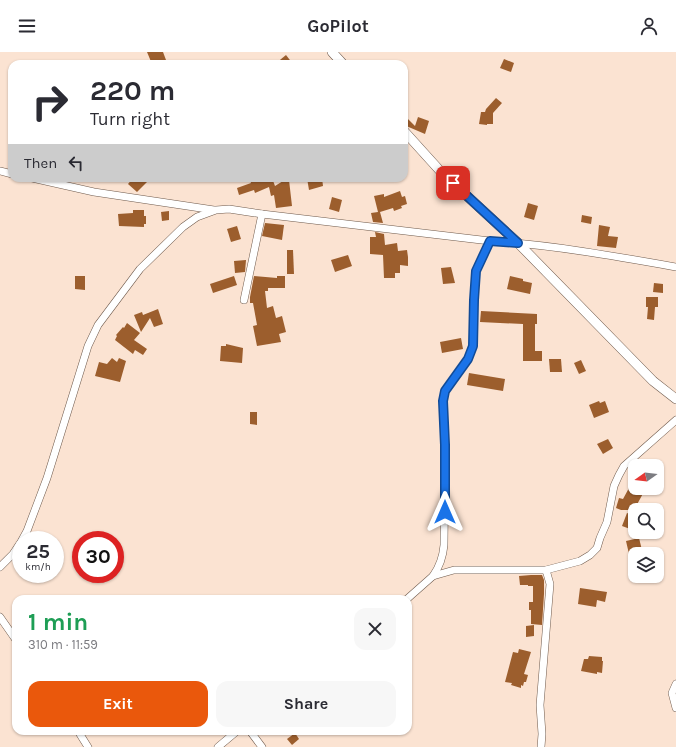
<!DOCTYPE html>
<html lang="en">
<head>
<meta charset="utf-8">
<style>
	body { margin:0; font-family:Karla,sans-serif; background:#f7f7f7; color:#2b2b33; height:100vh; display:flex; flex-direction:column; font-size:15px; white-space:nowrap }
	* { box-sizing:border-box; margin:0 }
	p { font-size:13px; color:#7c7c81 }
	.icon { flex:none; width:22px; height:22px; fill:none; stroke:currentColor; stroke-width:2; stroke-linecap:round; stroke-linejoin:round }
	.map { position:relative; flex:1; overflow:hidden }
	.side { position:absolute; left:12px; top:543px; width:400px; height:140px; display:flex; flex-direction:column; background:#fff; border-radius:12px; box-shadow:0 1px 3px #0004 }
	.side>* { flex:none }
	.top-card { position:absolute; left:8px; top:8px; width:400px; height:122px; border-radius:12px; box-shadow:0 1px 3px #0004; background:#fff; color:#2b2b33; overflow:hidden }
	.needle { width:26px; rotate:256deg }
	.tools { position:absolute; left:628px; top:407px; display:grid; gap:8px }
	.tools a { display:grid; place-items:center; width:36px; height:36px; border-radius:8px; background:#fff; box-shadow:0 1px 3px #0004; font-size:20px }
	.speed { position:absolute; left:12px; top:479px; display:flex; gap:8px; font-size:20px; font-weight:700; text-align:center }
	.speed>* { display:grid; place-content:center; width:52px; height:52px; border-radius:50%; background:#fff; box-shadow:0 1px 3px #0004; line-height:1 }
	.speed small { font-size:10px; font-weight:400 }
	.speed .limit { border:6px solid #d22; background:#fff; color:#111 }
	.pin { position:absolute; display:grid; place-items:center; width:34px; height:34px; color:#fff; margin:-17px; border-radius:8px; box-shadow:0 2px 6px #0006 }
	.me { position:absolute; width:44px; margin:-22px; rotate:0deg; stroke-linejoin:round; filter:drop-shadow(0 0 3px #0008) }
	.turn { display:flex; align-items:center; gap:14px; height:84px; padding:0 16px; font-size:18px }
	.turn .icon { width:52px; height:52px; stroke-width:2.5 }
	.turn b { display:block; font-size:28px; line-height:34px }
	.then { display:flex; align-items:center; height:38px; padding:0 16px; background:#0003; gap:8px; font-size:15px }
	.round { display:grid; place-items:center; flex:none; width:42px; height:42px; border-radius:12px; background:#f7f7f7 }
	.head { display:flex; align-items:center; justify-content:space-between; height:68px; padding:0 16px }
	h1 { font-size:24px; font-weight:700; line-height:30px; color:#1e9e55 }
	.action { display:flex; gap:8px; margin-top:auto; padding:8px 16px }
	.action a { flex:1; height:46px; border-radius:12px; background:#ea580c; color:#fff; font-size:16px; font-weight:700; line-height:46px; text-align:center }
	.action a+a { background:#f7f7f7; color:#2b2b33 }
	header { display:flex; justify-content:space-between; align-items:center; height:52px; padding:0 16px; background:#fff; font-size:18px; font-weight:700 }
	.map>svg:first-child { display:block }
	.building { fill:#9c5e2d }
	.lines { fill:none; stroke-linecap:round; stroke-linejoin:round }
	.minor-casing { stroke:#6f5a4c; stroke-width:8 }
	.tertiary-casing { stroke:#6f5a4c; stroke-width:10 }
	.minor { stroke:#fff; stroke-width:7 }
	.tertiary { stroke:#fff; stroke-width:9 }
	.route-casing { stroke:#114b97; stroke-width:10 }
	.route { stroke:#1a73e8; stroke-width:7 }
</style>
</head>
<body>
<header><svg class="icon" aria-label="menu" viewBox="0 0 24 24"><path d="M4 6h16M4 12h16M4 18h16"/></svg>GoPilot<svg class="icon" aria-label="person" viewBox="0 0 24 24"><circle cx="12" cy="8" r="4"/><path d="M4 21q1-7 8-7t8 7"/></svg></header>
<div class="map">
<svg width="676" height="695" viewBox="0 0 676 695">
	<rect width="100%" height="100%" fill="#fbe3d2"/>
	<g class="building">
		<path d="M147,0H163L166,8L157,12H152Z"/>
		<path d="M286,3L293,12H275Z"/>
		<path d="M504,7L514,11L511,20L500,16Z"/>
		<path d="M496,46L502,51L493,61V72H487V73L479,72L481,60H485L486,57Z"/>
		<path d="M404,63L415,74L418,65L429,69L425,82L404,73Z"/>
		<path d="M133,126H151L137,140L128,132Z"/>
		<path d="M249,126H272L275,134L283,129L289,128L292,154L276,156L274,143L271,144L269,135L255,141L254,138L239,143L237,136L251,131Z"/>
		<path d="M307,126H322L323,134L309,138Z"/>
		<path d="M400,139L402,145L405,144L407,152L401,154L402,156L394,159L393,156L380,160L383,171L373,170L371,161L378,160L374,144L384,142V145Z"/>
		<path d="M332,145L342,148L339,160L329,157Z"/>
		<path d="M528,151L538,154L534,168L524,165Z"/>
		<path d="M133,158H144V164H146V172H144V175L119,174L118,162L133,161Z"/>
		<path d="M169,159V168L162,169L161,160Z"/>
		<path d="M582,163L592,165L591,172L581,170Z"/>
		<path d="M265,171L284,173L282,188L262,184Z"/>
		<path d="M599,173L610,175L608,184L618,185L616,196L597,194Z"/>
		<path d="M237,174L241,187L231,190L227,177Z"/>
		<path d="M375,180L384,182L385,193L397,191L398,199L407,198L408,205V214L400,213V221H395V226H384L383,203L370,202V185H376Z"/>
		<path d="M287,198H293L294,222H287Z"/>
		<path d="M348,203L352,214L335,220L331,208Z"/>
		<path d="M246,208L245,220L235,221L234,209Z"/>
		<path d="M451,215L455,231L443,232L441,216Z"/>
		<path d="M75,224H85V238L75,237Z"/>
		<path d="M234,224L237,233L213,241L210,232Z"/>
		<path d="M254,224L277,226V224H285V236H268V239H265L267,256L273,254L276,266L282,264L286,280L279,282L281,290L257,294L253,274L257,273L253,251H250V245Z"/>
		<path d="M510,224L523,227V229L532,231L530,242L507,237Z"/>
		<path d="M654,231L663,232V241L653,240Z"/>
		<path d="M646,245H658V255H655L654,268L647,267L648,255H646Z"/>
		<path d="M158,257L163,272L154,275L150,266L141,280L134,263L142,260L143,263Z"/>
		<path d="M481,259L537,262V272H535V299H542V309H523V272L480,270Z"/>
		<path d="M127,271L140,281L134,288L147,297L143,303L135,298L133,302L115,288L117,284L116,283L123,275L124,276Z"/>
		<path d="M461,286L463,297L442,301L440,290Z"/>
		<path d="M226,292L243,296L242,311L220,309L221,294H226Z"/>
		<path d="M112,306L117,310L119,306L126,309L120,330L95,324L99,310L107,312Z"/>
		<path d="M549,307H561L562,320H550Z"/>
		<path d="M581,308L586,319L579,322L574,311Z"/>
		<path d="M469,321L505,327L503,339L467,333Z"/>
		<path d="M599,349L600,351L605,349L609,360L594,366L589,353Z"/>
		<path d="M250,360H257V373L250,372Z"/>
		<path d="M608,387L613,396L603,402L597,392Z"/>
		<path d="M635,425V436H646L634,458H621L616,456L619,446L623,447Z"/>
		<path d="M627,461L635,464V474L633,478L622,474Z"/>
		<path d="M639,486L642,498L635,500V514L632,515L626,489Z"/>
		<path d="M531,523H542L544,528V542L542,573L531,572V558H529V550H533V534H528V533H520L519,524Z"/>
		<path d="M580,536L607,540L605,550L597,548L596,555L578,552Z"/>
		<path d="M534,573V584L526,585V574Z"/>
		<path d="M519,597L531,600L524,622L528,623L526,630H524L523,634L521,633V636L511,633L512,631L505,630L513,600L518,601Z"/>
		<path d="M589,604L602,605V609H603L602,621L597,620V622L581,619L584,607H588Z"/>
		<path d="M295,681L299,687L292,693L287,687Z"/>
	</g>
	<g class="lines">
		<g class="minor-casing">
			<g id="minor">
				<path d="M0,119L12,122"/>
				<path d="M32,126L94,140L214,158"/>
				<path d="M244,248L262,162"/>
				<path d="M22,488L27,479L47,426L88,294L98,273L140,217L183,175L197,165L216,158L229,157L262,162L490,189C552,193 614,204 676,215"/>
				<path d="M0,515L13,502L21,490"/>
				<path d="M433,524C440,514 443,505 444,493L445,404L443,349L445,339L468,307L473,293L474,248L476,219L490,189"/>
				<path d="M407,547L433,524L454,518H546L580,509L590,503L597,496L600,486L607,470L614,434L619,423L624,414L676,368"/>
				<path d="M0,565L16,588"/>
				<path d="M676,632L672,641L676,656"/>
				<path d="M78,679L88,695"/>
				<path d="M250,679L262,695"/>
				<path d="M218,695L237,679"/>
				<path d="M541,695L542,682L540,653L550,532L546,518"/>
			</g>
		</g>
		<g class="tertiary-casing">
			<g id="tertiary">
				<path d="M332,0L343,12"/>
				<path d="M404,79L442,121L518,191L653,329L676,347"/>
			</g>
		</g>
		<use href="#minor" class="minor"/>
		<use href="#tertiary" class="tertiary"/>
	</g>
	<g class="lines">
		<g class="route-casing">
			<path id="route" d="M445,460V393L443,349L445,339L468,307L473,294L474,248L476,219L490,189L518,191L453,131"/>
		</g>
		<use href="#route" class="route"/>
	</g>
</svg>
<div class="tools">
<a><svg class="needle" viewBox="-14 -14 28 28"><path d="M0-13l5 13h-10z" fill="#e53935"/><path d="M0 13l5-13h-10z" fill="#7c7c81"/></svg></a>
<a><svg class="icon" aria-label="search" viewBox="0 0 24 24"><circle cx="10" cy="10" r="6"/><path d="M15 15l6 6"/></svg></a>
<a><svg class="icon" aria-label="layers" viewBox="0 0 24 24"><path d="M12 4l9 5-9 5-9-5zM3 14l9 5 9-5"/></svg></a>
</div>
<div class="speed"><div>25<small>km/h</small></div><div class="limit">30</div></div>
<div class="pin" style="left:453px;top:131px;background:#d93025"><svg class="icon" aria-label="arrive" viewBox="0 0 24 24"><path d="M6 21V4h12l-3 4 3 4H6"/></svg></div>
<svg class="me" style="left:445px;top:460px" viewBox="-20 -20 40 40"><path d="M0-17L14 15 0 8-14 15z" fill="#1a73e8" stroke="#fff" stroke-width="4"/></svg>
<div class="top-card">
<div class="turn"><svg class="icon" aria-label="right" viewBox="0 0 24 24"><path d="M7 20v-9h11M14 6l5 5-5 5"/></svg><div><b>220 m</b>Turn right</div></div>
<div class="then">Then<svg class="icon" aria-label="left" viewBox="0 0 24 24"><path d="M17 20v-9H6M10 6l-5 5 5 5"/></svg></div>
</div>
<section class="side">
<div class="head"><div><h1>1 min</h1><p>310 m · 11:59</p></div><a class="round"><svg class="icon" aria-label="close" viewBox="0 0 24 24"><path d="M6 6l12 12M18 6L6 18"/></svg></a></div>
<div class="action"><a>Exit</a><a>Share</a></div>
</section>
</div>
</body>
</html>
